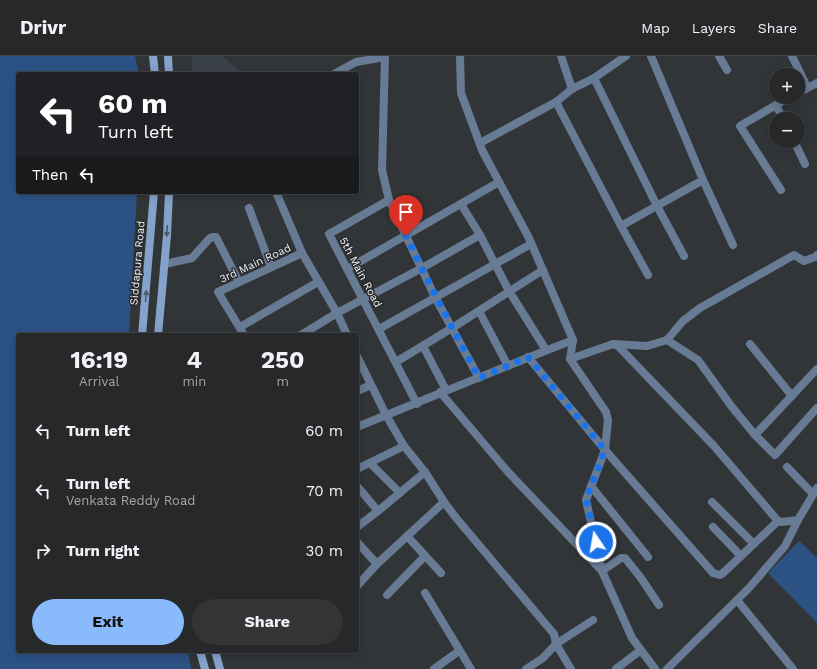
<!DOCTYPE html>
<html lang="en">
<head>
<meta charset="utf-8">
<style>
	body { margin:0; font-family:"Work Sans",sans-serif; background:#323436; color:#f1f3f6; height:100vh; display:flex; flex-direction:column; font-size:15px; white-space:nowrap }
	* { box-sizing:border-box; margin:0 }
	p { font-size:13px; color:#a4a6a8 }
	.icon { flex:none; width:22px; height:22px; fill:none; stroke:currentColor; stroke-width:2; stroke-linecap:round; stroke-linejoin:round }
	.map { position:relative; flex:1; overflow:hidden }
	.side { position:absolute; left:16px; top:277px; width:343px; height:320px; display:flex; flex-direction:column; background:#26282a; border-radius:4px; box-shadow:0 2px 10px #0003,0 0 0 1px #424447 }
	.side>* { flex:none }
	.banner { position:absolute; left:16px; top:16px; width:343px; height:122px; border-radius:4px; box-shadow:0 2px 10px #0003,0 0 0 1px #424447; background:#202124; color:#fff; overflow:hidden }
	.controls { position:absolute; left:769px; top:12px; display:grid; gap:8px }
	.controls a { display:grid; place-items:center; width:36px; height:36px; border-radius:50%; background:#26282a; box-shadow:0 2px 10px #0003,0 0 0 1px #424447; font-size:20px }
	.pin { position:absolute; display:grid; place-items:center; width:34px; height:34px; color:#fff; margin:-41px -17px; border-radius:50% 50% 50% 0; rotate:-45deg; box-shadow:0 0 4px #0007 }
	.pin .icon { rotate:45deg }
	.me { position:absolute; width:44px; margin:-22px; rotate:348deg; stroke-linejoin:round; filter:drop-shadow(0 0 3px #0008) }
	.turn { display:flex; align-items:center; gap:14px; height:84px; padding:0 16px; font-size:18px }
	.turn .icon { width:52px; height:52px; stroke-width:2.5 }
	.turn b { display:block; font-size:28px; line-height:34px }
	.then { display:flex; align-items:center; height:38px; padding:0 16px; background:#0003; gap:8px; font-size:15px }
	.eta { display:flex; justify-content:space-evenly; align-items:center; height:68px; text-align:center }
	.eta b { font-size:24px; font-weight:700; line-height:28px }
	.action { display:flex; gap:8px; margin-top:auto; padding:8px 16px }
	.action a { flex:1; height:46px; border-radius:24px; background:#89bafc; color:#111; font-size:16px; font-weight:700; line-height:46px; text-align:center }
	.action a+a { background:#323436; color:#f1f3f6 }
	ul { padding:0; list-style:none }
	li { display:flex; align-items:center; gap:12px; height:60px; padding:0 16px }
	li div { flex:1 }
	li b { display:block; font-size:15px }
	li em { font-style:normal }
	header { display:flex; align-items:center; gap:24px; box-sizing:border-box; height:56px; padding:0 20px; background:#26282a; border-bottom:1px solid #424447 }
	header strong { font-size:19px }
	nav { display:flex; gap:22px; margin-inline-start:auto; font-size:14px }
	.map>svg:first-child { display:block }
	.built { fill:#3a4149 }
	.green { fill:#2c5284 }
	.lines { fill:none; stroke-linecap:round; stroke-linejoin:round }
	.minor { stroke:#687b94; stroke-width:8 }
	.secondary { stroke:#84a2ca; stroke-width:8 }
	.oneway { fill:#4d5b6c }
	.route { stroke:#1a73e8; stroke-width:7; stroke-dasharray:0 12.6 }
	.labels { text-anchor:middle; stroke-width:3; stroke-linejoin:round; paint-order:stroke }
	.street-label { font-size:11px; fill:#f3f4f7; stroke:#282b2e }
</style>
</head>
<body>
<header>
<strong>Drivr</strong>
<nav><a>Map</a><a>Layers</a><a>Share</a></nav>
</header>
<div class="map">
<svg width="817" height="613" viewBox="0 0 817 613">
	<rect width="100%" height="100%" fill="#323538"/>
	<path class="built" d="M192,0H222L244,18H192Z"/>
	<g class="green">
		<path d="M0,0H135L139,18H18V136H137L129,279H18V595H188L191,613H0Z"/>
		<path d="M799,485L817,502V567L768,517Z"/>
	</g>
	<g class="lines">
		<g class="minor">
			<path d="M385,0L382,114L389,144L329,178L417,348"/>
			<path d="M460,0L461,37L482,94L529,182L573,284L570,303L606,356L608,364L605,394L586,444L602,515L632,582L655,613"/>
			<path d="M561,0L572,33"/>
			<path d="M651,0L703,124L733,189"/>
			<path d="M719,0L727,14"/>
			<path d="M792,0L807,31"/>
			<path d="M334,18L356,6L385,1"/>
			<path d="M594,22L657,150L684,200"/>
			<path d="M798,37L817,27"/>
			<path d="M556,46L621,170L648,219"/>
			<path d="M776,49L783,63"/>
			<path d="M794,85L805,108"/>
			<path d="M480,87L556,46L572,33L594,22L626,0"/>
			<path d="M781,134L740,70L790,41"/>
			<path d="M276,136L302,197L337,257L347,279"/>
			<path d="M389,144L435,241L479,322"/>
			<path d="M461,148L480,179L509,235L546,294"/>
			<path d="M249,152L271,211"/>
			<path d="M621,170L703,124"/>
			<path d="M165,208L192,202L210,182L213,181H216L239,226"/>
			<path d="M347,213L499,126"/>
			<path d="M479,255L508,310"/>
			<path d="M240,271L318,226"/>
			<path d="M379,273L531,188"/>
			<path d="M244,279L218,236L302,197"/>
			<path d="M301,279L337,257L422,212L480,179"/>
			<path d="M667,284L683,265L700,252L794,199L804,205L815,201L817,199"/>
			<path d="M613,288L647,290L667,284L698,304L732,351L755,379L775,399L817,352"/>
			<path d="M750,288L792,340"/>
			<path d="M423,290L446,334"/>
			<path d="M357,300L386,359L404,390L425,416L444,446L457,463L554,578L556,588L543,602L526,613"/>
			<path d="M528,301L605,394L713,517L720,519L722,518L778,465L782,466L798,464L817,432"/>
			<path d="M570,303L613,288L618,290L714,390L778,465"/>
			<path d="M396,306L452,272L543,214"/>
			<path d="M357,335L371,329"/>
			<path d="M440,336L508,416L602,515L621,502H625L641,522L659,549"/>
			<path d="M357,371C429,342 501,312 573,284"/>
			<path d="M755,379L817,313"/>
			<path d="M370,407L400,437"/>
			<path d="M787,411L813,438"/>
			<path d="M357,413L404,390"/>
			<path d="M357,430L378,455"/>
			<path d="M591,430L648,501"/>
			<path d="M712,446L754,488"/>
			<path d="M357,471L378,455L425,416"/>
			<path d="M713,471L741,500"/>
			<path d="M407,480L441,517"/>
			<path d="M357,486L377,508L444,446"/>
			<path d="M357,530L377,508"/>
			<path d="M425,537L471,613"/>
			<path d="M387,539L425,500"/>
			<path d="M737,544L793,613"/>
			<path d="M434,613L459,595"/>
			<path d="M571,613L556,588L593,564"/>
			<path d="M616,613L641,594"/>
			<path d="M667,613L749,532L785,490L798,464"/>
		</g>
		<g class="secondary">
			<path d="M153,0L155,18"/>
			<path d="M168,0L169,18"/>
			<path d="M142,279L154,136"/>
			<path d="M158,279L167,179L169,136"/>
			<path d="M200,595L205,613"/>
			<path d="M215,595L220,613"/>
		</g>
	</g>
	<defs><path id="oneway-solid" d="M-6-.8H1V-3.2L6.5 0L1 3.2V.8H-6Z"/></defs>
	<g class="oneway">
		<use href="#oneway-solid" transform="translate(167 175) rotate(93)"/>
		<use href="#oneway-solid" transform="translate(146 240) rotate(-85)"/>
	</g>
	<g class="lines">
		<path class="route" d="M406,180L436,241L479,322L528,301L605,394L586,443L596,486"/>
	</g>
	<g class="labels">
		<g class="street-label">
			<text transform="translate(137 207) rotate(-85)" y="4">Siddapura Road</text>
			<text transform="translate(255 207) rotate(-25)" y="4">3rd Main Road</text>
			<text transform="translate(361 216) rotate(62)" y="4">5th Main Road</text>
		</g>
	</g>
</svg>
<div class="controls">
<a>+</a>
<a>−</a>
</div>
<div class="pin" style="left:406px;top:180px;background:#d93025"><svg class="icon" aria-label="arrive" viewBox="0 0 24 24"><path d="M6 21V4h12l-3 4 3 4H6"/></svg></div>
<svg class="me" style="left:596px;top:486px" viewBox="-20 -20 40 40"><circle r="17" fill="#1a73e8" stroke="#fff" stroke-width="3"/><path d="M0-11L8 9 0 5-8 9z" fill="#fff"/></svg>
<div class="banner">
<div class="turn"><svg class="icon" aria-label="left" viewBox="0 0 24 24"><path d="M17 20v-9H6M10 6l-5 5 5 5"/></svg><div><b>60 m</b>Turn left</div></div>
<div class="then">Then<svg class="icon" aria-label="left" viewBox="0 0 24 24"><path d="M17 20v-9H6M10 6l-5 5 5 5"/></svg></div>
</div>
<section class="side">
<div class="eta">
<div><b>16:19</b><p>Arrival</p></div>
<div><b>4</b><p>min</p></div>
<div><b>250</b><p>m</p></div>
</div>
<ul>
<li><svg class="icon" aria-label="left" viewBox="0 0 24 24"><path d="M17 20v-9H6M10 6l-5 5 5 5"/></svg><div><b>Turn left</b></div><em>60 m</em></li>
<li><svg class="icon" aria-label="left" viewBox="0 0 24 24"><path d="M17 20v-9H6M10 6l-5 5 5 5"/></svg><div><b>Turn left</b><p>Venkata Reddy Road</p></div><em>70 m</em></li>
<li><svg class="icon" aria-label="right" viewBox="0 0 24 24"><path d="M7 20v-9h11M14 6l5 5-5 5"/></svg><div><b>Turn right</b></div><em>30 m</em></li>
</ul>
<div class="action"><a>Exit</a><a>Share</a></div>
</section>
</div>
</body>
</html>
